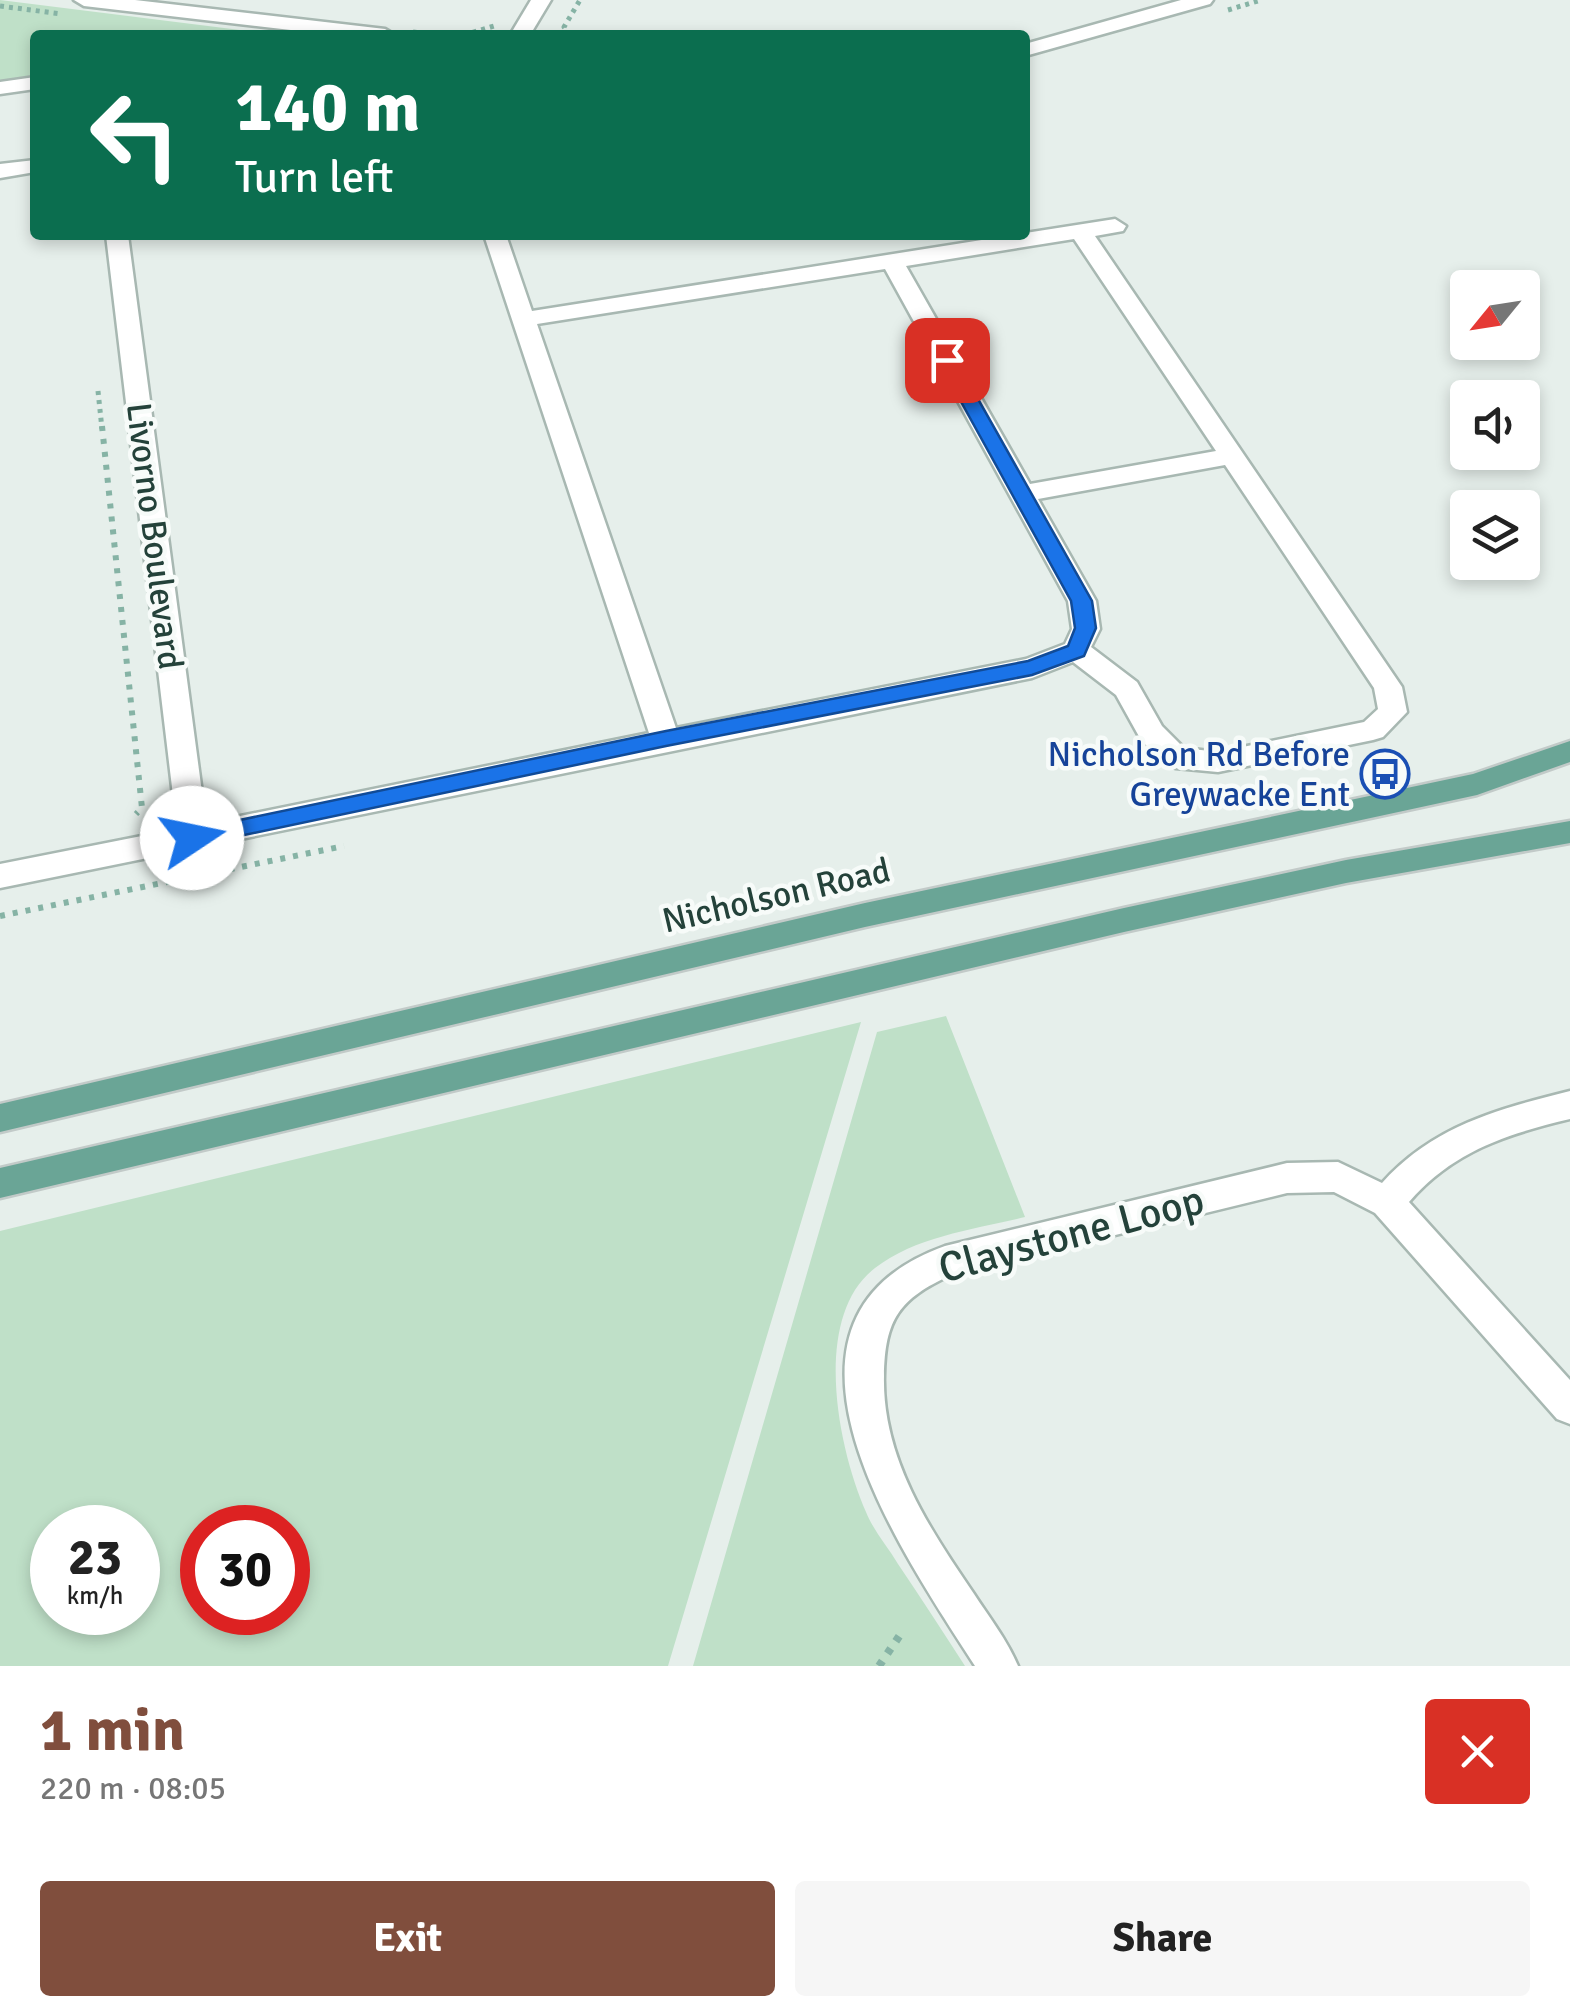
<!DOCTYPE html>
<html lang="en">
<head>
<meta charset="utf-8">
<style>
	body { margin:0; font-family:Signika,sans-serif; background:#f6f6f6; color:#222; height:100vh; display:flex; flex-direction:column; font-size:38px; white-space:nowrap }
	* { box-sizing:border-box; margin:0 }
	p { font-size:32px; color:#767676 }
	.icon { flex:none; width:55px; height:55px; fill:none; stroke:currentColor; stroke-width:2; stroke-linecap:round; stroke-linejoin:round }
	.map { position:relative; height:1666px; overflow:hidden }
	.panel { display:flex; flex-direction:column; background:#fff; flex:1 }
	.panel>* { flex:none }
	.guide { position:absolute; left:30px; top:30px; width:1000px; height:210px; border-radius:10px; box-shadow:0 5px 15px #0003; background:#0b6e4f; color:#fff; overflow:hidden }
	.needle { width:65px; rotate:240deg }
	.buttons { position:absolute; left:1450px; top:270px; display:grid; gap:20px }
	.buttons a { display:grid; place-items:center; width:90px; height:90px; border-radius:10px; background:#fff; box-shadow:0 5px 15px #0003; font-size:50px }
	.speed { position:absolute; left:30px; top:1505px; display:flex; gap:20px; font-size:50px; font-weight:700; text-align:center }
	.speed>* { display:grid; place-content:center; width:130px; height:130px; border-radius:50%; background:#fff; box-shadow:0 5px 15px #0003; line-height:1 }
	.speed small { font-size:25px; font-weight:400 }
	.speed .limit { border:15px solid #d22; background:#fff; color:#111 }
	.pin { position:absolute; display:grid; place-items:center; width:85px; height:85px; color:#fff; margin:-42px; border-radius:20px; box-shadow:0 5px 15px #0006 }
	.me { position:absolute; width:110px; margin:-55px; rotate:79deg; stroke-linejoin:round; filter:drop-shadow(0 0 8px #0008) }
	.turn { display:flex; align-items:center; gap:35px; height:210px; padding:0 40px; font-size:45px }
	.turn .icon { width:130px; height:130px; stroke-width:2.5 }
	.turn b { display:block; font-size:70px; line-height:85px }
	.round { display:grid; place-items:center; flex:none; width:105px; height:105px; border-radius:10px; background:#f6f6f6 }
	.headline { display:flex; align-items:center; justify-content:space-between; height:170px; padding:0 40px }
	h1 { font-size:60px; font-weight:700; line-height:75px; color:#804e3d }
	.primary-button { display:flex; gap:20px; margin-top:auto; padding:20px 40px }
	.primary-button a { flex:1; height:115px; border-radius:10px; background:#804e3d; color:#fff; font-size:40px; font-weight:700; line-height:115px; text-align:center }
	.primary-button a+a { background:#f6f6f6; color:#222 }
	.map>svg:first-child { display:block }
	.green { fill:#bfe0c8; fill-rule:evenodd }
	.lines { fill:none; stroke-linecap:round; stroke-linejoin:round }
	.minor-casing { stroke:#a8b8b2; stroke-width:5 }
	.primary-casing { stroke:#c2cac8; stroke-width:5 }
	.path-far2 { stroke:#86b3a5; stroke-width:5; stroke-dasharray:4 5; stroke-linecap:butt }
	.path-far1 { stroke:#86b3a5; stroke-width:6; stroke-dasharray:5 8; stroke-linecap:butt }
	.path { stroke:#86b3a5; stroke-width:8; stroke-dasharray:6 9; stroke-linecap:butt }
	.minor { fill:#fff; fill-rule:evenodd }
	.primary { fill:#6aa596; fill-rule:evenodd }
	.route { fill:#1a73e8; stroke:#114b97; stroke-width:2.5 }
	.labels { text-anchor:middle; stroke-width:9; stroke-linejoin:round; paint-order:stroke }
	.street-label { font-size:35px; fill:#24423a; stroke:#f7fbf9 }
	.transit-label { font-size:35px; fill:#164399; stroke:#f7fbf9; text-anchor:end }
	.near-street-label { font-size:42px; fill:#24423a; stroke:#f7fbf9 }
</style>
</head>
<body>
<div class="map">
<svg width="1570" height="1666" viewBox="0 0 1570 1666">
	<rect width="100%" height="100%" fill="#e6efeb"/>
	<g class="green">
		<path d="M0,0L281,35H35V77L0,82Z"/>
		<path d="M946,1016L1025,1217C976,1229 916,1236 875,1268C811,1317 838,1449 866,1512C873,1530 888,1547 898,1564C921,1598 943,1632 965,1666H693L877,1032Z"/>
		<path d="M861,1022L668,1666H0V1231ZM52,1528H138V1612H52ZM202,1528H288V1612H202Z"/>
	</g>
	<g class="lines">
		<g class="minor-casing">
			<g id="minor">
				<path d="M74,0H135L385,29L395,35H334L84,6Z"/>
				<path d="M531,0H551L530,35H510Z"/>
				<path d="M1181,0H1213L1210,4L1025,56V44Z"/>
				<path d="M35,77V89L0,94V82Z"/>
				<path d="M35,160V172L0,178V164Z"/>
				<path d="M1115,219L1126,226L1123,231L1095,236L1402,687L1407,712L1383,737L1373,740L1218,772L1176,768L1166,765L1141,740L1116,695L1073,662L1032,678L0,888V864L177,829L106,235H128L206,823L649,733L484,235H506L532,311ZM1074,239L1216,451L1030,484L906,266ZM885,269L1068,601L1072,629L1065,644L1026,659L676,728L537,324ZM1225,465L1374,688L1378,709L1364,722L1218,752L1184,748L1162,726L1137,682L1091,647L1100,629L1096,601L1038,499Z"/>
				<path d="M1570,1091V1119C1507,1134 1453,1151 1409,1202L1570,1380V1424L1557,1419L1375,1213L1334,1192L1287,1193L951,1275C899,1299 885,1319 884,1376C882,1458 929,1528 974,1594C989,1617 1007,1640 1018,1666H975C902,1552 739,1320 945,1246L1287,1163L1338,1162L1382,1183C1433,1126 1498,1109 1570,1091Z"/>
			</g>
		</g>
		<g class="primary-casing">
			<g id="primary">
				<path d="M1570,741V762L1477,795L865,927L0,1132V1104L865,903L1473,774Z"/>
				<path d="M1570,821V843L1346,883L1124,932L0,1198V1168L1124,908L1346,860Z"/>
			</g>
		</g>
		<g class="path-far2">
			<path d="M0,6L62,14"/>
			<path d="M1228,10L1261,0"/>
			<path d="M413,32L436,35"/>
			<path d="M464,35L494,26"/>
			<path d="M570,35L564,27L580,0"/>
			<path d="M98,391L102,429"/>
		</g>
		<g class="path-far1">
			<path d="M102,426L142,808L136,814"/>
			<path d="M0,916L344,846"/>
		</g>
		<path class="path" d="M879,1666L904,1629"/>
		<use href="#minor" class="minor"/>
		<use href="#primary" class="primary"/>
	</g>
	<path class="route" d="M947,355L956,360L1092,601L1096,628L1084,656L1032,675L666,746L192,846L184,844L181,838L192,830L666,731L1028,661L1068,646L1075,628L1071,601L938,360Z"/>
	<defs>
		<g id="bus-ring" transform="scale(2.5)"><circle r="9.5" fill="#f7fbf9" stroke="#1a4fb4" stroke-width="1.5"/><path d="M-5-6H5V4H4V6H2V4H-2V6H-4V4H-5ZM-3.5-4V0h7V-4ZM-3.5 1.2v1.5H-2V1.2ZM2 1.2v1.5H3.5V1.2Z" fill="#1a4fb4"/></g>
	</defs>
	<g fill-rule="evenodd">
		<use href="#bus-ring" x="1385" y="774"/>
	</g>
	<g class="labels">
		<g class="street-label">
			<text transform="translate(155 536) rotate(83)" y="12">Livorno Boulevard</text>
			<text transform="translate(776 895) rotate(-13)" y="12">Nicholson Road</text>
		</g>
		<g class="transit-label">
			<text x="1350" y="766">Nicholson Rd Before<tspan x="1350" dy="40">Greywacke Ent</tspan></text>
		</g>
		<g class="near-street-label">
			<text transform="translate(1071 1233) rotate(-15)" y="15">Claystone Loop</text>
		</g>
	</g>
</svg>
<div class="buttons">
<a><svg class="needle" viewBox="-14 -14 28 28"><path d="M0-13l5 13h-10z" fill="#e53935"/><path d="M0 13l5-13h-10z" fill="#767676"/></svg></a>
<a><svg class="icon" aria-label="sound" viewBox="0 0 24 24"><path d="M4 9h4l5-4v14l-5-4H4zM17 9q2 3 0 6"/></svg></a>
<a><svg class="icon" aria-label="layers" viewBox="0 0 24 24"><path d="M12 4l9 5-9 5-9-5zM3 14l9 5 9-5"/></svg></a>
</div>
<div class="speed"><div>23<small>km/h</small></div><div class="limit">30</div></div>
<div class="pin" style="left:947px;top:360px;background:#d93025"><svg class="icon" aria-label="arrive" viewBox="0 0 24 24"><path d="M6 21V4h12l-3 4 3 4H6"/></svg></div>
<svg class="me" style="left:192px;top:838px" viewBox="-20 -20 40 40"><circle r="19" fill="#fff"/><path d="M0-13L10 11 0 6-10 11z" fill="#1a73e8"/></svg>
<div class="guide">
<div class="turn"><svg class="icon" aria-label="left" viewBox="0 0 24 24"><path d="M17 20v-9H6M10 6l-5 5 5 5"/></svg><div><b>140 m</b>Turn left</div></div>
</div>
</div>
<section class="panel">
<div class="headline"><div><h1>1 min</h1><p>220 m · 08:05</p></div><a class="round" style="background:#d93025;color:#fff"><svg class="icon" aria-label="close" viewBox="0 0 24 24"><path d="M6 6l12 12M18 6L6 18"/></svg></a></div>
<div class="primary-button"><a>Exit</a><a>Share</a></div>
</section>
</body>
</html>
